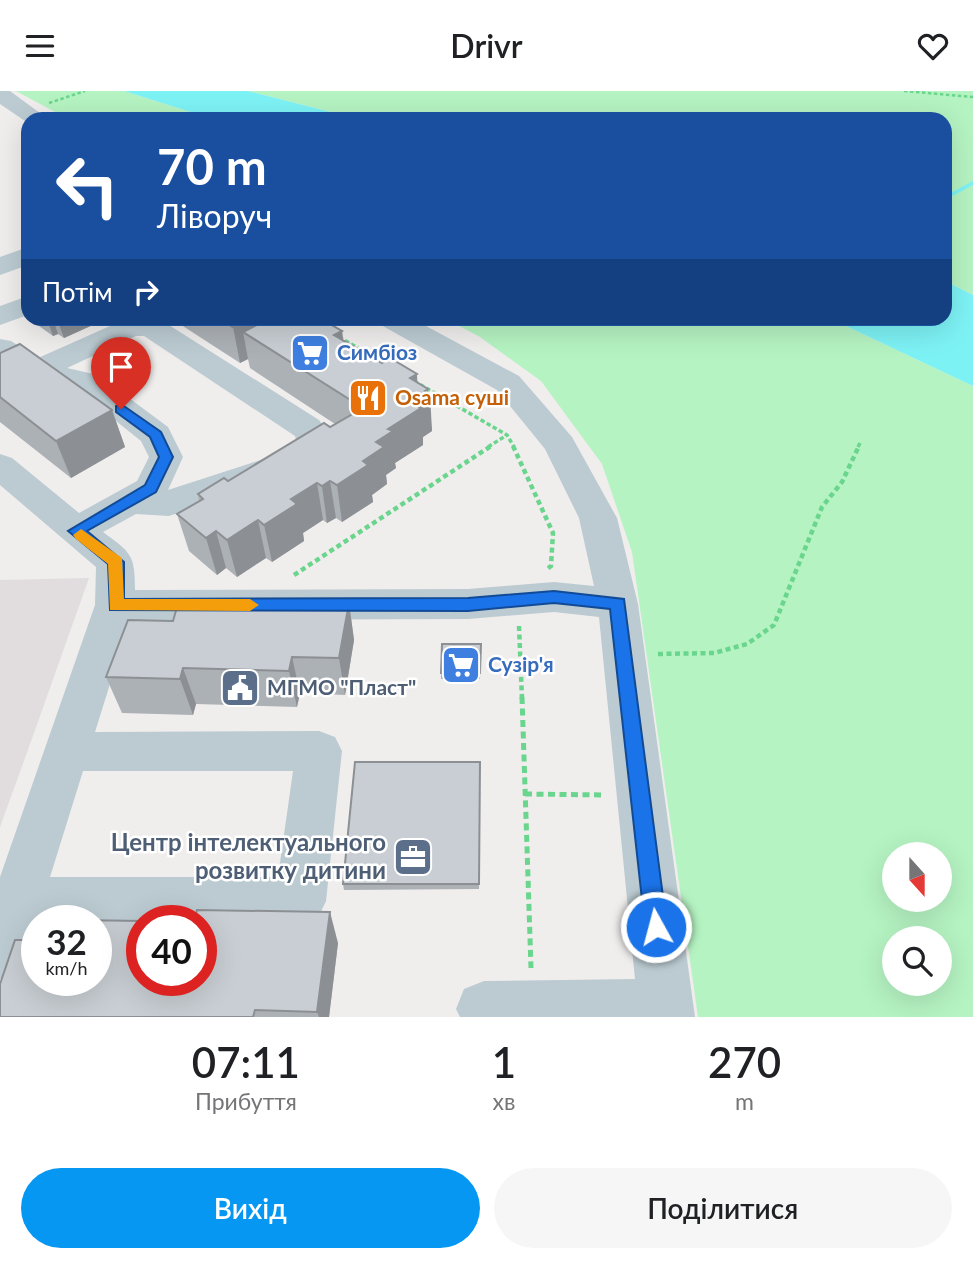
<!DOCTYPE html>
<html lang="uk">
<head>
<meta charset="utf-8">
<style>
	body { margin:0; font-family:Lato,sans-serif; background:#f6f6f6; color:#202124; height:100vh; display:flex; flex-direction:column; font-size:26px; white-space:nowrap }
	* { box-sizing:border-box; margin:0 }
	p { font-size:23px; color:#757577 }
	.icon { flex:none; width:38px; height:38px; fill:none; stroke:currentColor; stroke-width:2; stroke-linecap:round; stroke-linejoin:round }
	.map { position:relative; height:926px; overflow:hidden }
	.panel { display:flex; flex-direction:column; background:#fff; flex:1 }
	.panel>* { flex:none }
	.banner { position:absolute; left:21px; top:21px; width:931px; height:214px; border-radius:21px; box-shadow:0 7px 28px #0002; background:#1a4fa0; color:#fff; overflow:hidden }
	.needle { width:46px; rotate:159deg }
	.tools { position:absolute; left:882px; top:751px; display:grid; gap:14px }
	.tools a { display:grid; place-items:center; width:70px; height:70px; border-radius:50%; background:#fff; box-shadow:0 7px 28px #0002; font-size:35px }
	.speed { position:absolute; left:21px; top:814px; display:flex; gap:14px; font-size:35px; font-weight:700; text-align:center }
	.speed>* { display:grid; place-content:center; width:91px; height:91px; border-radius:50%; background:#fff; box-shadow:0 7px 28px #0002; line-height:1 }
	.speed small { font-size:18px; font-weight:400 }
	.speed .limit { border:10px solid #d22; background:#fff; color:#111 }
	.pin { position:absolute; display:grid; place-items:center; width:60px; height:60px; color:#fff; margin:-72px -30px; border-radius:50% 50% 50% 0; rotate:-45deg; box-shadow:0 0 7px #0007 }
	.pin .icon { rotate:45deg }
	.me { position:absolute; width:77px; margin:-38px; rotate:353deg; stroke-linejoin:round; filter:drop-shadow(0 0 5px #0008) }
	.turn { display:flex; align-items:center; gap:24px; height:147px; padding:0 21px; font-size:32px }
	.turn .icon { width:91px; height:91px; stroke-width:2.5 }
	.turn b { display:block; font-size:49px; line-height:60px }
	.then { display:flex; align-items:center; height:66px; padding:0 21px; background:#0003; gap:14px; font-size:26px }
	.eta { display:flex; justify-content:space-evenly; align-items:center; height:119px; text-align:center }
	.eta b { font-size:42px; font-weight:600; line-height:49px }
	.cta { display:flex; gap:14px; margin-top:auto; padding:14px 21px }
	.cta a { flex:1; height:80px; border-radius:42px; background:#0597f1; color:#fff; font-size:28px; font-weight:600; line-height:80px; text-align:center }
	.cta a+a { background:#f6f6f6; color:#202124 }
	header { display:flex; justify-content:space-between; align-items:center; height:91px; padding:0 21px; background:#fff; font-size:32px; font-weight:600 }
	.map>svg:first-child { display:block }
	.education { fill:#e1dddf }
	.green { fill:#b5f3c2; fill-rule:evenodd }
	.water { fill:#7df2f5 }
	.lines { fill:none; stroke-linecap:round; stroke-linejoin:round }
	.stream { fill:#7df2f5; fill-rule:evenodd }
	.path-far3 { stroke:#6ad58d; stroke-width:2.5; stroke-dasharray:3.5 2.5; stroke-linecap:butt }
	.path-far2 { stroke:#6ad58d; stroke-width:3.5; stroke-dasharray:4.5 2.5; stroke-linecap:butt }
	.path-far1 { stroke:#6ad58d; stroke-width:4.5; stroke-dasharray:5 3.5; stroke-linecap:butt }
	.path { stroke:#6ad58d; stroke-width:5; stroke-dasharray:7 4.5; stroke-linecap:butt }
	.minor { fill:#bbcbd1; fill-rule:evenodd }
	.wall { fill:#acb1b5 }
	.shaded-wall { fill:#8c9094 }
	.building { fill:#c8ced3; stroke:#8c9094; stroke-width:2 }
	.route { fill:#1a73e8; stroke:#114b97; stroke-width:2 }
	.slow { fill:#f59e0b }
	.labels { text-anchor:middle; stroke-width:5; stroke-linejoin:round; paint-order:stroke }
	.shop-label { font-size:21px; font-weight:bold; fill:#366cbe; stroke:#fff; text-anchor:start }
	.food-label { font-size:21px; font-weight:bold; fill:#c56008; stroke:#fff; text-anchor:start }
	.service-label { font-size:21px; font-weight:bold; fill:#4e5e75; stroke:#fff; text-anchor:start }
	.near-service-label { font-size:24px; font-weight:bold; fill:#4e5e75; stroke:#fff; text-anchor:end }
</style>
</head>
<body>
<header><svg class="icon" aria-label="menu" viewBox="0 0 24 24"><path d="M4 6h16M4 12h16M4 18h16"/></svg>Drivr<svg class="icon" aria-label="heart" viewBox="0 0 24 24"><path d="M12 20l-8-8c-3-5 5-10 8-4 3-6 11-1 8 4z"/></svg></header>
<div class="map">
<svg width="973" height="926" viewBox="0 0 973 926">
	<rect width="100%" height="100%" fill="#f0eded"/>
	<path class="education" d="M89,487L29,656L0,736V489Z"/>
	<g class="green">
		<path d="M16,0H124L213,28H68Z"/>
		<path d="M248,0H973V204L945,190V28H358Z"/>
		<path d="M446,228H831L973,295V926H698L632,461L602,373L541,290L480,246ZM894,763H940V808H894ZM894,847H940V892H894Z"/>
	</g>
	<g class="water">
		<path d="M124,0H248L358,28H213Z"/>
		<path d="M945,190L973,204V295L831,228H945Z"/>
	</g>
	<g class="lines">
		<path class="stream" d="M973,90V94L945,109V105Z"/>
		<g class="path-far3">
			<path d="M904,0L973,6"/>
			<path d="M49,12L85,0"/>
		</g>
		<g class="path-far2">
			<path d="M308,228L319,234"/>
			<path d="M339,246L385,273"/>
			<path d="M414,290L507,344L514,356"/>
			<path d="M488,356L507,344"/>
			<path d="M858,356L860,352"/>
		</g>
		<g class="path-far1">
			<path d="M513,355L553,442L551,475L547,478"/>
			<path d="M294,484L491,355"/>
			<path d="M519,535L522,608"/>
			<path d="M658,563L714,562L747,553L774,534L822,416L842,391L859,355"/>
		</g>
		<g class="path">
			<path d="M522,606L531,877"/>
			<path d="M525,703L605,704"/>
		</g>
		<g class="minor">
			<path d="M0,0H10L48,28H28V32L0,13Z"/>
			<path d="M28,156V174L0,184V166Z"/>
			<path d="M28,205V224L0,234V215Z"/>
			<path d="M134,228L161,229L319,329L331,346V357L315,374L300,380L169,425L136,423L103,441C131,462 135,463 135,499L468,498L554,491L594,495L579,427L545,358L497,299L381,234L377,228H413L519,285L572,346L617,427L638,513L695,926H460L456,918L464,898L484,890L635,888L599,526L554,521L468,528L130,529L95,641L319,640L335,646L342,660L326,810L318,827L300,835H201V830H142V835H96V830H37L19,881L0,888V786L95,514L96,476L0,394V363L12,367L79,422L137,390L149,366L141,350L76,298L25,286L0,270V248L11,250L38,267L119,231ZM136,245H144L295,345L297,353L276,364L168,399L183,366L168,336L98,284L67,277ZM83,680H293L278,786H50Z"/>
		</g>
	</g>
	<g class="wall">
		<path d="M37,228H106L64,247L58,243L53,245L39,235Z"/>
		<path d="M172,228H307L314,231L342,240L343,249L382,272L417,283V292L428,302L432,340L423,346V354L395,372L396,377L386,384L387,393L372,404L373,411L342,431L336,427L327,432L323,429L303,442L304,450L272,471L266,467L237,486L226,477L217,484L189,460L177,423L199,410L198,403L228,390L335,333L250,277L248,268L240,272Z"/>
		<path d="M0,262L112,319L125,356L71,387L0,331Z"/>
		<path d="M349,512L354,549L345,604L300,602L297,616L196,613L193,624L122,622L106,586L173,530Z"/>
		<path d="M481,553L480,588H441V582Z"/>
		<path d="M480,671L479,798L344,799L343,793Z"/>
		<path d="M338,852L329,926H0Z"/>
	</g>
	<g class="shaded-wall">
		<path d="M47,228H53L58,243L53,245Z"/>
		<path d="M57,228H106L64,247Z"/>
		<path d="M249,228H258L263,254L243,241L248,268L240,272L233,236Z"/>
		<path d="M342,240L346,276L334,244Z"/>
		<path d="M417,283L418,311L425,300L428,298V304L430,303L432,340L423,346V354L395,372L396,377L386,384L387,393L372,404L373,411L342,431L337,394L363,370L376,351L388,338L410,287Z"/>
		<path d="M112,319L125,356L71,387L56,350Z"/>
		<path d="M330,390L336,427L327,432L322,395Z"/>
		<path d="M317,392L323,429L303,442L304,450L272,471L264,434L291,408Z"/>
		<path d="M258,429L266,467L237,486L227,449Z"/>
		<path d="M216,440L226,477L217,484L206,447Z"/>
		<path d="M349,512L354,549L345,604L339,567Z"/>
		<path d="M292,566L300,602L297,616L289,580Z"/>
		<path d="M183,577L196,613L193,624L180,588Z"/>
		<path d="M330,821L338,852L329,926H319L317,921Z"/>
	</g>
	<g class="building">
		<path d="M219,228H249L233,236Z"/>
		<path d="M265,228H307L314,231L321,228L342,240L334,244L382,272L390,267L417,283L410,287L428,298L425,300L430,303L414,313L421,317L388,338L393,340L376,351L384,356L363,370L368,374L337,394L330,390L322,395L317,392L291,408L297,413L264,434L258,429L227,449L216,440L206,447L177,423L203,408L198,403L224,387L228,390L324,332L330,336L363,317L243,241L267,229Z"/>
		<path d="M20,253L112,319L56,350L0,306V262Z"/>
		<path d="M281,510L349,512L339,567L292,566L289,580L183,577L180,588L106,586L128,529L173,530L177,516L279,519Z"/>
		<path d="M442,553H481L480,582H441Z"/>
		<path d="M355,671H480L479,793H343Z"/>
		<path d="M197,819L330,821L317,921L255,919L253,926H0V893L15,849H37V889H96V830L77,829L142,830V889H201V830H194Z"/>
	</g>
	<path class="route" d="M121,313L161,341L173,366L156,401L87,440L124,471V508L468,507L554,500L624,508L667,836L664,843L656,846L649,843L645,836L610,518L554,512L468,520L110,519L108,473L68,440L145,394L159,366L150,346L116,321V315Z"/>
	<path class="slow" d="M81,438L122,467L124,508H250L259,514L250,520L110,519L108,473L76,448L73,444Z"/>
	<defs>
		<g id="supermarket-square" transform="scale(2.0125)"><rect x="-9" y="-9" width="18" height="18" rx="4" fill="#3f7fe0" stroke="#fff"/><path d="M-6-5.5h2.5l.6 2H6L4.5 2H-2.5L-4.4-4H-6ZM-1.5 3.2a1.3 1.3 0 1 0 .1 0ZM3 3.2a1.3 1.3 0 1 0 .1 0Z" fill="#fff"/></g>
		<g id="restaurant-square" transform="scale(2.0125)"><rect x="-9" y="-9" width="18" height="18" rx="4" fill="#e8710a" stroke="#fff"/><path d="M-5-6h1v4h1v-4h1v4h1v-4h1v5L-1.5 .5V6h-2V.5L-5-1ZM5-6V6H3V1.5H1.5Q1.5-4 5-6Z" fill="#fff"/></g>
		<g id="civic-square" transform="scale(2.0125)"><rect x="-9" y="-9" width="18" height="18" rx="4" fill="#5c6f8a" stroke="#fff"/><path d="M-.6-6.5H3V-4.5H.6V-3L4-1V1h2V6H-6V1h2V-1L-.6-3ZM-1.2 2.5V6h2.4V2.5Z" fill="#fff"/></g>
		<g id="office-square" transform="scale(2.0125)"><rect x="-9" y="-9" width="18" height="18" rx="4" fill="#5c6f8a" stroke="#fff"/><path d="M-6-3h4V-5.5h4V-3h4V5H-6ZM-1-4.5V-3h2v-1.5ZM-6 0V1H6V0Z" fill="#fff"/></g>
	</defs>
	<g fill-rule="evenodd">
		<use href="#supermarket-square" x="310" y="262"/>
		<use href="#restaurant-square" x="368" y="307"/>
		<use href="#supermarket-square" x="461" y="574"/>
		<use href="#civic-square" x="240" y="597"/>
		<use href="#office-square" x="413" y="766"/>
	</g>
	<g class="labels">
		<g class="shop-label">
			<text x="337" y="269">Симбіоз</text>
			<text x="488" y="581">Сузір'я</text>
		</g>
		<g class="food-label">
			<text x="395" y="314">Osama cуші</text>
		</g>
		<g class="service-label">
			<text x="267" y="604">МГМО "Пласт"</text>
		</g>
		<g class="near-service-label">
			<text x="386" y="760">Центр інтелектуального<tspan x="386" dy="28">розвитку дитини</tspan></text>
		</g>
	</g>
</svg>
<div class="tools">
<a><svg class="needle" viewBox="-14 -14 28 28"><path d="M0-13l5 13h-10z" fill="#e53935"/><path d="M0 13l5-13h-10z" fill="#757577"/></svg></a>
<a><svg class="icon" aria-label="search" viewBox="0 0 24 24"><circle cx="10" cy="10" r="6"/><path d="M15 15l6 6"/></svg></a>
</div>
<div class="speed"><div>32<small>km/h</small></div><div class="limit">40</div></div>
<div class="pin" style="left:121px;top:318px;background:#d93025"><svg class="icon" aria-label="arrive" viewBox="0 0 24 24"><path d="M6 21V4h12l-3 4 3 4H6"/></svg></div>
<svg class="me" style="left:656px;top:836px" viewBox="-20 -20 40 40"><circle r="17" fill="#1a73e8" stroke="#fff" stroke-width="3"/><path d="M0-11L8 9 0 5-8 9z" fill="#fff"/></svg>
<div class="banner">
<div class="turn"><svg class="icon" aria-label="left" viewBox="0 0 24 24"><path d="M17 20v-9H6M10 6l-5 5 5 5"/></svg><div><b>70 m</b>Ліворуч</div></div>
<div class="then">Потім<svg class="icon" aria-label="right" viewBox="0 0 24 24"><path d="M7 20v-9h11M14 6l5 5-5 5"/></svg></div>
</div>
</div>
<section class="panel">
<div class="eta">
<div><b>07:11</b><p>Прибуття</p></div>
<div><b>1</b><p>хв</p></div>
<div><b>270</b><p>m</p></div>
</div>
<div class="cta"><a>Вихід</a><a>Поділитися</a></div>
</section>
</body>
</html>
